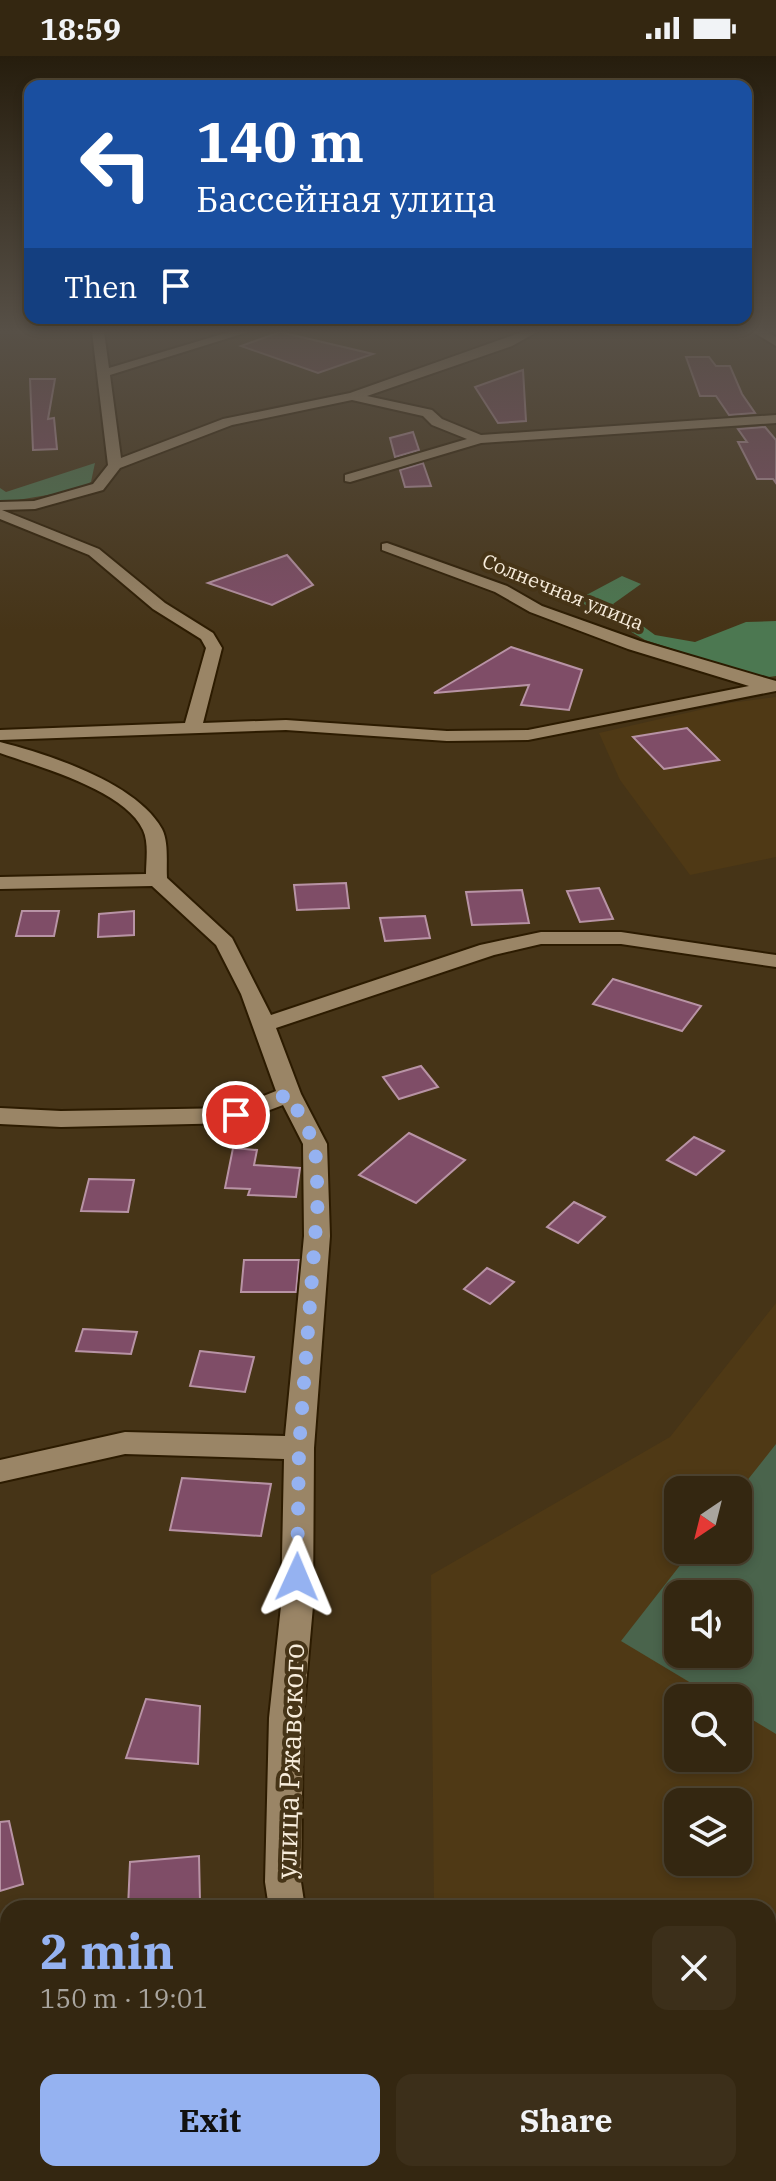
<!DOCTYPE html>
<html lang="en">
<head>
<meta charset="utf-8">
<style>
	body { margin:0; font-family:"IBM Plex Serif",serif; background:#3c2f1a; color:#f1f3f6; height:100vh; display:flex; flex-direction:column; font-size:30px; white-space:nowrap }
	* { box-sizing:border-box; margin:0 }
	p { font-size:26px; color:#a9a59f }
	.icon { flex:none; width:44px; height:44px; fill:none; stroke:currentColor; stroke-width:2; stroke-linecap:round; stroke-linejoin:round }
	.map { position:relative; flex:1; overflow:hidden }
	.panel { position:absolute; left:0px; top:1844px; width:776px; height:282px; display:flex; flex-direction:column; background:#342711; border-radius:24px 24px 0 0; box-shadow:0 4px 12px #0003,0 0 0 2px #4e4431 }
	.panel>* { flex:none }
	.top-card { position:absolute; left:24px; top:24px; width:728px; height:244px; border-radius:16px; box-shadow:0 4px 12px #0003,0 0 0 2px #4e4431; background:#1a4fa0; color:#fff; overflow:hidden }
	.needle { width:52px; rotate:215deg }
	.fabs { position:absolute; left:664px; top:1420px; display:grid; gap:16px }
	.fabs a { display:grid; place-items:center; width:88px; height:88px; border-radius:16px; background:#342711; box-shadow:0 4px 12px #0003,0 0 0 2px #4e4431; font-size:40px }
	.pin { position:absolute; display:grid; place-items:center; width:68px; height:68px; color:#fff; margin:-34px; border:4px solid #fff; border-radius:50%; box-shadow:0 2px 8px #0007 }
	.me { position:absolute; width:88px; margin:-44px; rotate:1deg; stroke-linejoin:round; filter:drop-shadow(0 0 6px #0008) }
	.turn { display:flex; align-items:center; gap:28px; height:168px; padding:0 40px; font-size:36px }
	.turn .icon { width:104px; height:104px; stroke-width:2.5 }
	.turn b { display:block; font-size:56px; line-height:68px }
	.then { display:flex; align-items:center; height:76px; padding:0 40px; background:#0003; gap:16px; font-size:30px }
	.round { display:grid; place-items:center; flex:none; width:84px; height:84px; border-radius:16px; background:#3c2f1a }
	.overview { display:flex; align-items:center; justify-content:space-between; height:136px; padding:0 40px }
	h1 { font-size:48px; font-weight:700; line-height:60px; color:#95b2f1 }
	.primary-button { display:flex; gap:16px; margin-top:auto; padding:16px 40px }
	.primary-button a { flex:1; height:92px; border-radius:16px; background:#95b2f1; color:#111; font-size:32px; font-weight:700; line-height:92px; text-align:center }
	.primary-button a+a { background:#3c2f1a; color:#f1f3f6 }
	.status { display:flex; justify-content:space-between; align-items:center; height:56px; padding:0 40px; background:#342711; direction:ltr }
	.status svg { height:22px; fill:currentColor }
	.map>svg:first-child { display:block }
	.built { fill:#4f3915; fill-rule:evenodd }
	.green { fill:#4a644c; fill-rule:evenodd }
	.forest { fill:#4c7851 }
	.building { fill:#7f4d67; stroke:#b893a5; stroke-width:2 }
	.lines { fill:none; stroke-linecap:round; stroke-linejoin:round }
	.minor-casing { stroke:#2c1b00; stroke-width:4 }
	.minor { fill:#9a8566; fill-rule:evenodd }
	.route { stroke:#95b2f1; stroke-width:14; stroke-dasharray:0 25.2 }
	.labels { text-anchor:middle; stroke-width:8; stroke-linejoin:round; paint-order:stroke }
	.far-street-label { font-size:20px; fill:#f7ecdb; stroke:#463417 }
	.near-street-label { font-size:28px; fill:#f7ecdb; stroke:#463417 }
</style>
</head>
<body>
<div class="status"><b>18:59</b><svg viewBox="0 0 49 12"><path d="M0 12V9h3v3zM5 12V6h3v6zM10 12V3h3v9zM15 12V0h3v12zM26 1h20v11H26zM47 4h2v5h-2z"/></svg></div>
<div class="map">
<svg width="776" height="2125" viewBox="0 0 776 2125">
	<rect width="100%" height="100%" fill="#463417"/>
	<g class="built">
		<path d="M776,641V801L690,819L620,724L599,677L730,647Z"/>
		<path d="M776,1247V2125H436V2118H768V1852H434L431,1519L670,1381ZM678,1434H738V1494H678ZM678,1538H738V1598H678ZM678,1642H738V1702H678ZM678,1746H738V1806H678Z"/>
	</g>
	<path class="green" d="M776,1388V1678L738,1655V1642H716L621,1585L692,1494H738V1436ZM678,1538H738V1598H678Z"/>
	<g class="forest">
		<path d="M95,407L91,426L77,434L0,447V432L6,436Z"/>
		<path d="M622,520L641,528L613,548L655,579L695,586L746,566L776,565V620L762,622L645,584L577,544Z"/>
	</g>
	<g class="building">
		<path d="M280,276L373,298L318,317L241,290Z"/>
		<path d="M686,301H709L716,310H730L742,338L755,357L729,359L716,340H700Z"/>
		<path d="M523,314L526,365L498,367L475,331Z"/>
		<path d="M30,323H55L48,363L54,362L57,393L33,394Z"/>
		<path d="M765,371L776,384V427L773,423H757L738,386H747L738,373Z"/>
		<path d="M413,376L419,394L395,401L390,382Z"/>
		<path d="M423,407L431,430L405,431L400,414Z"/>
		<path d="M287,499L313,529L272,549L208,527Z"/>
		<path d="M511,591L582,614L569,654L521,649L529,629L434,637Z"/>
		<path d="M687,672L719,704L664,713L633,681Z"/>
		<path d="M346,827L349,852L297,854L294,829Z"/>
		<path d="M599,832L613,863L580,866L567,835Z"/>
		<path d="M522,834L529,867L472,869L466,836Z"/>
		<path d="M22,855H59L54,880H16Z"/>
		<path d="M134,855V879L98,881L99,858Z"/>
		<path d="M425,860L430,882L385,885L380,862Z"/>
		<path d="M613,923L701,950L682,975L593,948Z"/>
		<path d="M421,1010L438,1031L399,1043L383,1021Z"/>
		<path d="M409,1077L465,1104L416,1147L359,1119Z"/>
		<path d="M694,1081L724,1095L696,1119L667,1104Z"/>
		<path d="M233,1092L257,1094L254,1109L300,1112L296,1141L248,1139L250,1133L225,1132Z"/>
		<path d="M89,1123L134,1124L128,1156L81,1155Z"/>
		<path d="M574,1146L605,1161L578,1187L547,1171Z"/>
		<path d="M244,1204H299L296,1236H241Z"/>
		<path d="M487,1212L514,1226L490,1248L464,1233Z"/>
		<path d="M83,1273L137,1276L131,1298L76,1295Z"/>
		<path d="M200,1295L254,1301L245,1336L190,1330Z"/>
		<path d="M182,1422L271,1428L261,1480L170,1474Z"/>
		<path d="M146,1643L200,1650L198,1708L126,1702Z"/>
		<path d="M9,1765L23,1828L0,1835V1766Z"/>
		<path d="M199,1800L200,1846L128,1852L130,1806Z"/>
	</g>
	<g class="lines">
		<g class="minor-casing">
			<g id="minor">
				<path d="M92,276H104L109,312L229,276H248L110,319L121,402L223,363L350,337L522,276H537L512,290L367,340L432,354L442,363L481,379L776,359V367L481,387L350,426L345,425V419L467,383L432,369L423,360L352,344L232,369L120,412L103,434L35,453L2,454L99,493L165,547L213,577L222,592L203,667L286,664L447,675L528,674L749,630L628,593L530,556L495,536L382,494V488L387,487L507,530L542,550L640,585L776,625V635L528,684L447,685L286,674L0,684V674L185,667L206,592L201,583L153,553L89,499L0,463V446L34,445L93,428L108,409Z"/>
				<path d="M753,276H768L776,281V290Z"/>
				<path d="M0,686C48,698 137,727 162,773C169,787 166,807 167,822L232,882L271,959L480,889L541,876H621L776,899V911L621,888H541L494,899L276,972L301,1038L327,1088L330,1180L314,1392L313,1550L303,1662L301,1826L305,1852H269L265,1826L269,1662L281,1550L284,1403L125,1398L0,1426V1404L125,1376L285,1380L304,1180L303,1088L283,1049L236,1067L61,1071L0,1068V1052L61,1055L233,1052L276,1035L241,938L216,889L152,830L0,833V821L146,818C146,805 149,787 143,774C125,734 39,711 0,697Z"/>
				<rect x="267" y="2118" width="40" height="7"/>
			</g>
		</g>
		<use href="#minor" class="minor"/>
	</g>
	<linearGradient id="sky" x2="0" y2="1"><stop stop-color="#261d0d"/><stop offset="0.48" stop-color="#575047"/><stop offset="1" stop-color="#575047" stop-opacity="0"/></linearGradient>
	<rect width="776" height="574" fill="url(#sky)"/>
	<g class="lines">
		<path class="route" d="M236,1059L289,1038L315,1088L318,1143L299,1392L297,1521"/>
	</g>
	<g class="labels">
		<g class="far-street-label">
			<text transform="translate(563 536) rotate(22)" y="7">Солнечная улица</text>
		</g>
		<g class="near-street-label">
			<text transform="translate(290 1705) rotate(-88)" y="10">улица Ржавского</text>
		</g>
	</g>
</svg>
<div class="fabs">
<a><svg class="needle" viewBox="-14 -14 28 28"><path d="M0-13l5 13h-10z" fill="#e53935"/><path d="M0 13l5-13h-10z" fill="#a9a59f"/></svg></a>
<a><svg class="icon" aria-label="sound" viewBox="0 0 24 24"><path d="M4 9h4l5-4v14l-5-4H4zM17 9q2 3 0 6"/></svg></a>
<a><svg class="icon" aria-label="search" viewBox="0 0 24 24"><circle cx="10" cy="10" r="6"/><path d="M15 15l6 6"/></svg></a>
<a><svg class="icon" aria-label="layers" viewBox="0 0 24 24"><path d="M12 4l9 5-9 5-9-5zM3 14l9 5 9-5"/></svg></a>
</div>
<div class="pin" style="left:236px;top:1059px;background:#d93025"><svg class="icon" aria-label="arrive" viewBox="0 0 24 24"><path d="M6 21V4h12l-3 4 3 4H6"/></svg></div>
<svg class="me" style="left:297px;top:1521px" viewBox="-20 -20 40 40"><path d="M0-17L14 15 0 8-14 15z" fill="#95b2f1" stroke="#fff" stroke-width="4"/></svg>
<div class="top-card">
<div class="turn"><svg class="icon" aria-label="left" viewBox="0 0 24 24"><path d="M17 20v-9H6M10 6l-5 5 5 5"/></svg><div><b>140 m</b>Бассейная улица</div></div>
<div class="then">Then<svg class="icon" aria-label="arrive" viewBox="0 0 24 24"><path d="M6 21V4h12l-3 4 3 4H6"/></svg></div>
</div>
<section class="panel">
<div class="overview"><div><h1>2 min</h1><p>150 m · 19:01</p></div><a class="round"><svg class="icon" aria-label="close" viewBox="0 0 24 24"><path d="M6 6l12 12M18 6L6 18"/></svg></a></div>
<div class="primary-button"><a>Exit</a><a>Share</a></div>
</section>
</div>
</body>
</html>
